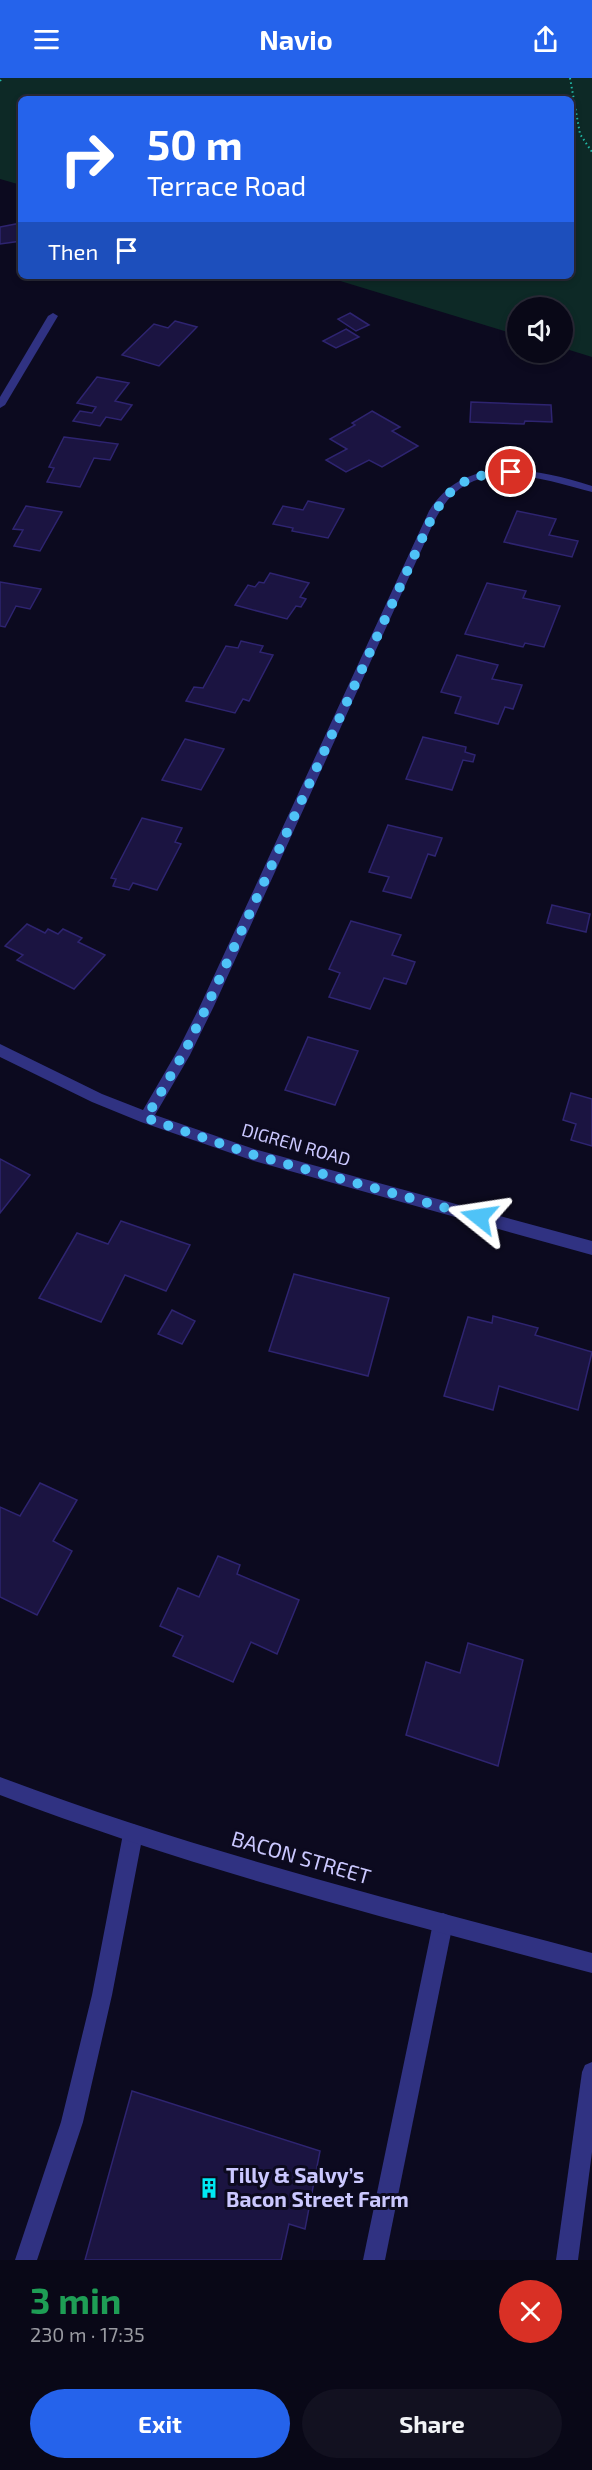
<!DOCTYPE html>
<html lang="en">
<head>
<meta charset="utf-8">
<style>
	body { margin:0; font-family:"Exo 2",sans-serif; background:#121120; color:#f1f3f6; height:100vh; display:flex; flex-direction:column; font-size:22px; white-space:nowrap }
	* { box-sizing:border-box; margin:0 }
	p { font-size:20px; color:#999aa1 }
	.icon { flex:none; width:33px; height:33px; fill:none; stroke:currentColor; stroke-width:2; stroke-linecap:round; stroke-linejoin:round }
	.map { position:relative; height:2182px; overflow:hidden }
	.panel { display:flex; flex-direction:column; background:#090817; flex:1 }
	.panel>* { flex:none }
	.top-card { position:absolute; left:18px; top:18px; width:556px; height:183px; border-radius:9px; box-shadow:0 3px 9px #0003,0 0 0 2px #292936; background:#2563eb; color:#fff; overflow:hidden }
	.tools { position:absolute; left:507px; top:219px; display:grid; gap:12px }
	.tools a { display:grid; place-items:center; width:66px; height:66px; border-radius:50%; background:#090817; box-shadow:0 3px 9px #0003,0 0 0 2px #292936; font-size:30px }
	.pin { position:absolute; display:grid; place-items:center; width:51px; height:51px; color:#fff; margin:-26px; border:3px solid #fff; border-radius:50%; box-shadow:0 2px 6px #0007 }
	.me { position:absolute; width:66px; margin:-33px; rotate:285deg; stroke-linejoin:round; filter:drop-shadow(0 0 4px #0008) }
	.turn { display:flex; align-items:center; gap:21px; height:126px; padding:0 30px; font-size:27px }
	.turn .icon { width:78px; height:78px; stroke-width:2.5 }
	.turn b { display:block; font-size:42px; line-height:51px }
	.then { display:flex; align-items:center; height:57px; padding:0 30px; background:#0003; gap:12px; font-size:22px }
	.round { display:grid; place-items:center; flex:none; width:63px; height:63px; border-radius:32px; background:#121120 }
	.head { display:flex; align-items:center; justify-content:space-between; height:102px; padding:0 30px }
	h1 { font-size:36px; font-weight:700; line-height:45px; color:#1e9e55 }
	.cta { display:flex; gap:12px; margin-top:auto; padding:12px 30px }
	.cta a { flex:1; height:69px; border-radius:36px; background:#2563eb; color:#fff; font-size:24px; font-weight:700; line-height:69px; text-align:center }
	.cta a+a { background:#121120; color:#f1f3f6 }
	header { display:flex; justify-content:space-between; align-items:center; height:78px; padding:0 30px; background:#2563eb; color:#fff; font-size:27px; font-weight:700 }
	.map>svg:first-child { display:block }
	.green { fill:#0d2926 }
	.building { fill:#1b1441; stroke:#2e2470; stroke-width:1.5 }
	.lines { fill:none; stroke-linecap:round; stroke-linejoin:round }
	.path { stroke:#21b9a7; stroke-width:2; stroke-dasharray:1.5 3; stroke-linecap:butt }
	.service { fill:#303282; fill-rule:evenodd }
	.minor { fill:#303282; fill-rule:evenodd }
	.tertiary { fill:#303282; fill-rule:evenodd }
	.route { stroke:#4fc3f7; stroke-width:10; stroke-dasharray:0 18 }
	.labels { text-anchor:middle; stroke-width:6; stroke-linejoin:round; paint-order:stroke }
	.street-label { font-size:18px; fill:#cbc8ff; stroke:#0c0a1f }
	.near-street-label { font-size:21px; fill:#cbc8ff; stroke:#0c0a1f }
	.near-poi-label { font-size:21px; font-weight:bold; fill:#cbc8ff; stroke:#0c0a1f; text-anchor:start }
</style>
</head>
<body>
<header><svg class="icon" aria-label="menu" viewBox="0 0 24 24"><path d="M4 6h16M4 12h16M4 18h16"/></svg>Navio<svg class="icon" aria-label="share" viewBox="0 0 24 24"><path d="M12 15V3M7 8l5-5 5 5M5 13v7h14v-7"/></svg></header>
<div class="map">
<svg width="592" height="2182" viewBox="0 0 592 2182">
	<rect width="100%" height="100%" fill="#0c0a1f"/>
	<path class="green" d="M0,0H592V279L563,270L562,230H518L517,257L324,198H572V21H21V107L0,101Z"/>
	<g class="building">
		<path d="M21,145V163L0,166V149Z"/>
		<path d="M350,235L369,247L356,253L338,241Z"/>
		<path d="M175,243L197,249L159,288L122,277L154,246L168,250Z"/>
		<path d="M346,251L359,259L336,270L323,263Z"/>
		<path d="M97,299L129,305L115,323L132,327L121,342L106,339L100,348L73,343L80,333L92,335L96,329L77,325Z"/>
		<path d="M471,324L551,327L552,344L525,343L524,346L470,344Z"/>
		<path d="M372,333L400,349L392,353L418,368L382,389L369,382L346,394L326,382L347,371L330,361L355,347L352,345Z"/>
		<path d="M64,359L118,366L110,382L94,380L80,409L47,404L54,390L49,389Z"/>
		<path d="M308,423L344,431L328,460L292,453L293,450L273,446L283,428L303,432Z"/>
		<path d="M26,428L62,434L40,473L14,468L23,452L13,451Z"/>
		<path d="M517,433L556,441L549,457L578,463L572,479L504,464Z"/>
		<path d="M270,495L309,505L300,519L306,521L301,529L296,528L287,541L235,527L248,507L255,509L259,504L264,505Z"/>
		<path d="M0,504L41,511L30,531L16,528L5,549L0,548Z"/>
		<path d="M487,505L526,513L523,520L560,528L544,569L525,565L523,569L465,556Z"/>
		<path d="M241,563L263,568L260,574L273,577L249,623L243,621L235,635L186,623L194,609L203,610L226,568L238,570Z"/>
		<path d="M457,577L498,587L492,601L522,607L513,631L505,629L498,646L455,635L461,619L441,614Z"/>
		<path d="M423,659L466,669L465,674L475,677L473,684L463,682L452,712L406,701Z"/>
		<path d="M185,661L224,671L201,712L162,702Z"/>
		<path d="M142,740L182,750L175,764L181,766L157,812L133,805L129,812L113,808L116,801L111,800Z"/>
		<path d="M388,747L442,760L435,778L428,776L411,820L383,813L389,799L369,794Z"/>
		<path d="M552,827L590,836L586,854L547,845Z"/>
		<path d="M351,843L401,857L392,877L415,884L406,906L384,900L370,931L329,919L340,895L329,891Z"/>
		<path d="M27,846L45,855L48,851L58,856L63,851L82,860L78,864L105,877L74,911L17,882L23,877L5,868Z"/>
		<path d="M308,959L358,973L335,1027L285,1012Z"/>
		<path d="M571,1015L592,1021V1068L571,1062L576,1046L563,1042Z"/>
		<path d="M0,1081L30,1097L0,1135Z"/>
		<path d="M121,1143L190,1167L166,1213L125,1197L101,1244L39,1220L77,1155L108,1166Z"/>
		<path d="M294,1196L389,1220L368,1298L269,1273Z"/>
		<path d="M172,1232L195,1243L182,1266L158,1256Z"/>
		<path d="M493,1238L538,1250L535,1257L592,1274L578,1332L499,1308L493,1332L444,1318L468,1239L492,1245Z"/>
		<path d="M40,1405L77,1422L53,1463L72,1473L37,1537L0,1519V1429L20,1438Z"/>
		<path d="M218,1478L240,1487L237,1496L299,1522L277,1576L251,1564L233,1604L173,1578L183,1558L160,1548L178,1510L199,1519Z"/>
		<path d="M468,1565L523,1582L498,1688L406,1657L426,1584L460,1595Z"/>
		<path d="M132,2013L320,2073L305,2151L289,2146L281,2182H85Z"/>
	</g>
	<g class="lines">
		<g class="path">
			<path d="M570,0L580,56L592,74"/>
			<path d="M0,3L2,0"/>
		</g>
		<g class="service">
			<path d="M133,1746L140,1749L143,1756L112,1917L83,2044L37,2182H15L61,2044L92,1917L123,1756L126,1749Z"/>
			<path d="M443,1835L450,1838L453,1845L385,2182H363L433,1845L436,1838Z"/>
			<path d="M592,1984V2074L578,2182H556L582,1994L585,1987Z"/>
		</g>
		<g class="minor">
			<path d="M53,235L58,238L5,327L0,330V319L48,238Z"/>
			<path d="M498,391C530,391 561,398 592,408V414C547,402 483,379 447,423C437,435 431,450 425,464L214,928L190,977L155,1037L254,1071L592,1163V1177L254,1083L141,1044L92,1024L0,979V966L102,1016L143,1032L179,970L200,928L429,433C446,406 467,396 498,391Z"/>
		</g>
		<path class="tertiary" d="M0,1699C193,1772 393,1822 592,1875V1895C393,1842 193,1791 0,1717Z"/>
	</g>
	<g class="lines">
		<path class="route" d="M479,1139L254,1077L146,1040L185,973L207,928L433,437C455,402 470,397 511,394"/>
	</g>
	<defs>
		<g id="building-bare" transform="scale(1.62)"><path d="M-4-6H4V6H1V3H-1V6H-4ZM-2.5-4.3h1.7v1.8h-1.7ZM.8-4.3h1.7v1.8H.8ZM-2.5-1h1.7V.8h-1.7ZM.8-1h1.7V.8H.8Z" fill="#00e9f3" stroke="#0c0a1f" stroke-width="2.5" paint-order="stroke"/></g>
	</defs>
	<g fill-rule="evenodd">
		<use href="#building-bare" x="209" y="2110"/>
	</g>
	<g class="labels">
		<g class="street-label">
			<text transform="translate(296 1067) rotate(16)" y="6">DIGREN ROAD</text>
		</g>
		<g class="near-street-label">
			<text transform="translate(301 1780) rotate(16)" y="7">BACON STREET</text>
		</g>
		<g class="near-poi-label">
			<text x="226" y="2105">Tilly &amp; Salvy’s<tspan x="226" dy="24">Bacon Street Farm</tspan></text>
		</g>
	</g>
</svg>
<div class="tools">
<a><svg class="icon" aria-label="sound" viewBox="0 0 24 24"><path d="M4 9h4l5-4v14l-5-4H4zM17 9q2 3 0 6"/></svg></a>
</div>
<div class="pin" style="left:511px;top:394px;background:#d93025"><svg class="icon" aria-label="arrive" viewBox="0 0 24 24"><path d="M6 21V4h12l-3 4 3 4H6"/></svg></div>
<svg class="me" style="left:479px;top:1139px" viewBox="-20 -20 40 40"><path d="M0-17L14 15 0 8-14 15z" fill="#4fc3f7" stroke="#fff" stroke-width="4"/></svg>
<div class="top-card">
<div class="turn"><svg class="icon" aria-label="right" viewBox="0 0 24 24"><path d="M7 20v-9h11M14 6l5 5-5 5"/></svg><div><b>50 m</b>Terrace Road</div></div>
<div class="then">Then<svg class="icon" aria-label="arrive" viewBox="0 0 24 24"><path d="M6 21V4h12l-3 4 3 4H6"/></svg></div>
</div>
</div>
<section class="panel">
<div class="head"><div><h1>3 min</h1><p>230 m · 17:35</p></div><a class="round" style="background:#d93025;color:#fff"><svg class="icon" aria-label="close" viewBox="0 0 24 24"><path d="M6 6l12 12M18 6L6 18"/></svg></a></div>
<div class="cta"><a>Exit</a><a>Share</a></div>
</section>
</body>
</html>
